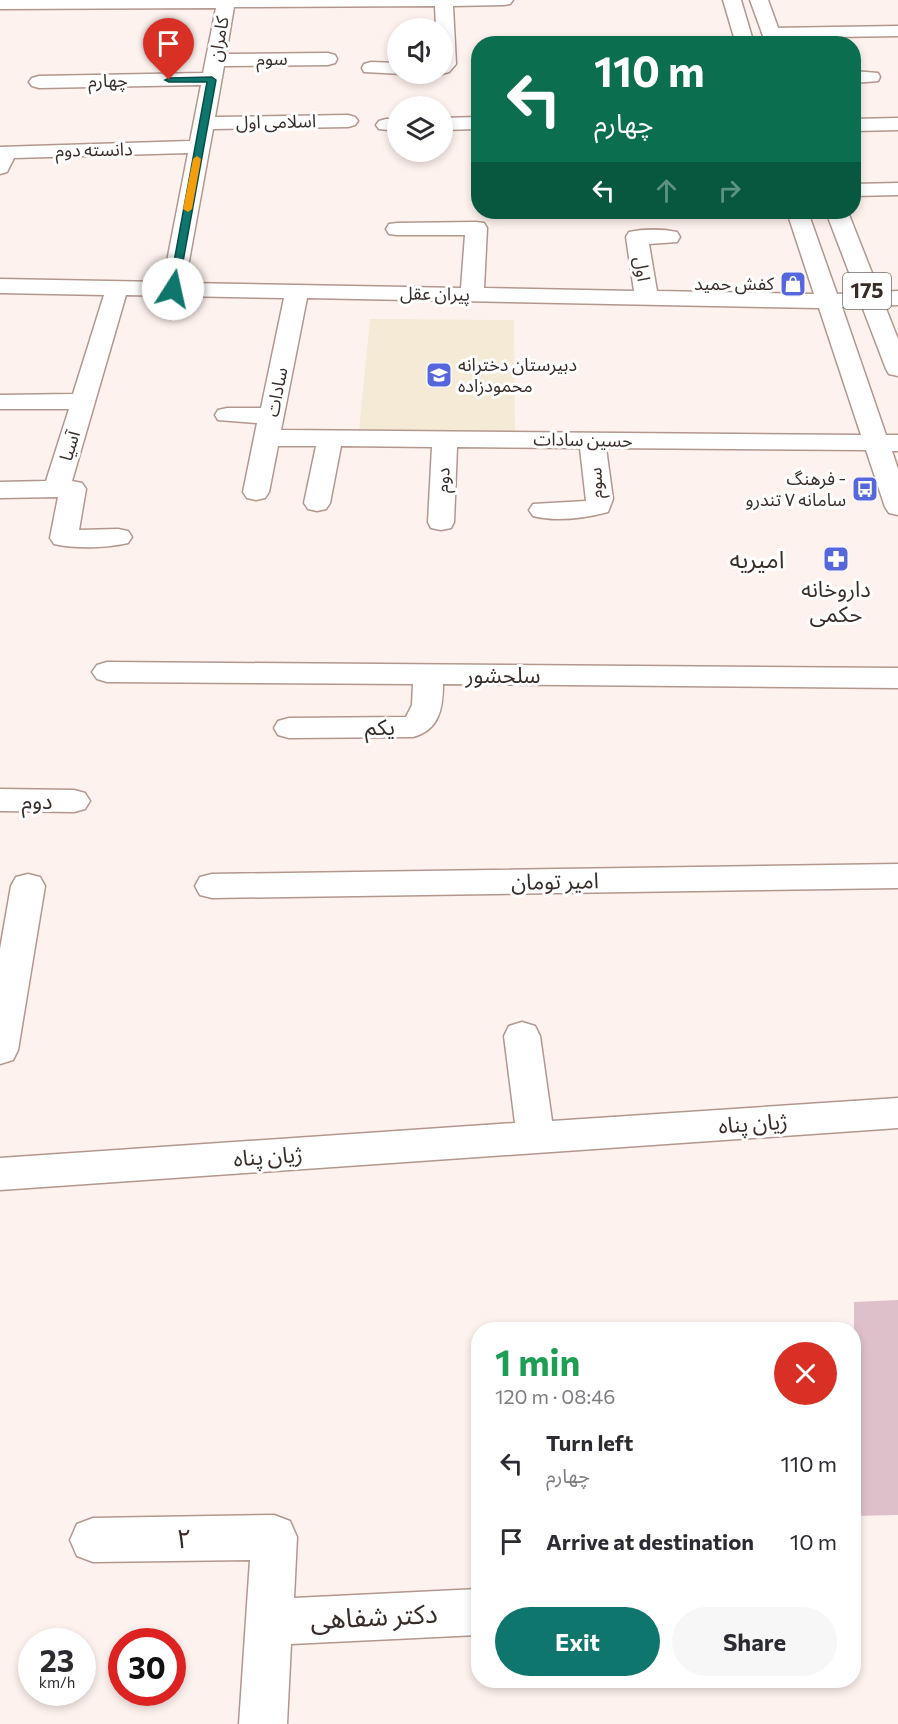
<!DOCTYPE html>
<html lang="en">
<head>
<meta charset="utf-8">
<style>
	body { margin:0; font-family:Commissioner,"Noto Sans Arabic",sans-serif; background:#f7f7f7; color:#2b2b33; height:100vh; display:flex; flex-direction:column; font-size:22px; white-space:nowrap }
	* { box-sizing:border-box; margin:0 }
	p { font-size:20px; color:#7c7c81 }
	.icon { flex:none; width:33px; height:33px; fill:none; stroke:currentColor; stroke-width:2; stroke-linecap:round; stroke-linejoin:round }
	.map { position:relative; flex:1; overflow:hidden }
	.side { position:absolute; left:471px; top:1322px; width:390px; height:366px; display:flex; flex-direction:column; background:#fff; border-radius:24px; box-shadow:0 3px 9px #0003 }
	.side>* { flex:none }
	.top-card { position:absolute; left:471px; top:36px; width:390px; height:183px; border-radius:24px; box-shadow:0 3px 9px #0003; background:#0b6e4f; color:#fff; overflow:hidden }
	.controls { position:absolute; left:387px; top:18px; display:grid; gap:12px }
	.controls a { display:grid; place-items:center; width:66px; height:66px; border-radius:50%; background:#fff; box-shadow:0 3px 9px #0003; font-size:30px }
	.speed { position:absolute; left:18px; top:1628px; display:flex; gap:12px; font-size:30px; font-weight:700; text-align:center }
	.speed>* { display:grid; place-content:center; width:78px; height:78px; border-radius:50%; background:#fff; box-shadow:0 3px 9px #0003; line-height:1 }
	.speed small { font-size:15px; font-weight:400 }
	.speed .limit { border:9px solid #d22; background:#fff; color:#111 }
	.pin { position:absolute; display:grid; place-items:center; width:51px; height:51px; color:#fff; margin:-62px -26px; border-radius:50% 50% 50% 0; rotate:-45deg; box-shadow:0 0 6px #0007 }
	.pin .icon { rotate:45deg }
	.me { position:absolute; width:66px; margin:-33px; rotate:10deg; stroke-linejoin:round; filter:drop-shadow(0 0 4px #0008) }
	.turn { display:flex; align-items:center; gap:21px; height:126px; padding:0 24px; font-size:27px }
	.turn .icon { width:78px; height:78px; stroke-width:2.5 }
	.turn b { display:block; font-size:42px; line-height:51px }
	.lanes { display:flex; align-items:center; height:57px; padding:0 24px; background:#0003; justify-content:center; gap:30px; direction:ltr }
	.lanes .off { opacity:.35 }
	.round { display:grid; place-items:center; flex:none; width:63px; height:63px; border-radius:32px; background:#f7f7f7 }
	.overview { display:flex; align-items:center; justify-content:space-between; height:102px; padding:0 24px }
	h1 { font-size:36px; font-weight:700; line-height:45px; color:#1e9e55 }
	.primary-button { display:flex; gap:12px; margin-top:auto; padding:12px 24px }
	.primary-button a { flex:1; height:69px; border-radius:36px; background:#0f766e; color:#fff; font-size:24px; font-weight:700; line-height:69px; text-align:center }
	.primary-button a+a { background:#f7f7f7; color:#2b2b33 }
	ul { padding:0; list-style:none }
	li { display:flex; align-items:center; gap:18px; height:78px; padding:0 24px }
	li div { flex:1 }
	li b { display:block; font-size:22px }
	li em { font-style:normal }
	.map>svg:first-child { display:block }
	.education { fill:#f5ead5 }
	.building { fill:#dec0cb }
	.lines { fill:none; stroke-linecap:round; stroke-linejoin:round }
	.minor-casing { stroke:#b2978d; stroke-width:3 }
	.major-casing { stroke:#b2978d; stroke-width:3 }
	.minor { fill:#fff; fill-rule:evenodd }
	.major { fill:#fff; fill-rule:evenodd }
	.route { fill:#0f766e; stroke:#0a4d48; stroke-width:1.5 }
	.slow { fill:#f59e0b }
	.labels { text-anchor:middle; stroke-width:6; stroke-linejoin:round; paint-order:stroke }
	.far-street-label { font-size:18px; fill:#382c28; stroke:#fff }
	.far-poi-label { font-size:18px; fill:#382c28; stroke:#fff; text-anchor:end }
	.shield { fill:#fff; stroke:#746b68; stroke-width:1.5 }
	.shield-label { font-size:21px; font-weight:bold; fill:#382c28 }
	.poi-label { font-size:22px; fill:#382c28; stroke:#fff }
	.street-label { font-size:22px; fill:#382c28; stroke:#fff }
	.neighbourhood-label { font-size:24px; fill:#382c28; stroke:#fff }
	.near-street-label { font-size:27px; fill:#382c28; stroke:#fff }
</style>
</head>
<body>
<div class="map">
<svg width="898" height="1724" viewBox="0 0 898 1724">
	<rect width="100%" height="100%" fill="#fef2ee"/>
	<path class="education" d="M370,319L514,320L515,431L359,430Z"/>
	<path class="building" d="M898,1300V1515L854,1516V1302Z"/>
	<g class="lines">
		<g class="minor-casing">
			<g id="minor">
				<path d="M0,0H513L510,4L504,5L453,6L456,64L449,72L442,74V28H436L435,6L234,7L226,54L328,53L335,55L337,59L335,63L328,65L224,66L215,117L348,115L355,117L358,121L355,125L348,127L213,129L185,283L461,288L465,235H397L389,234L386,229L389,224L397,223L476,222L484,223L487,228L484,288L634,291L626,237L629,232C644,229 662,229 677,232L680,237L677,242L649,244L657,291L814,294L787,212H808L837,294L898,291V305L842,307L886,435H898V451H892L898,469V515L889,513L885,507L866,450L606,448L613,499L608,512C585,518 556,522 533,516L529,510L533,504L586,501L580,448L457,447L454,522L451,528L441,530L431,528L428,522L432,447L341,446L330,503L326,509L317,511L308,509L304,503L316,446H278L269,492L265,498L256,500L247,498L243,492L257,423L218,420L215,415L218,410L227,408H261L284,298L126,295L72,481L82,483L86,489L79,530L118,529L128,531L132,537L128,543C106,548 76,549 54,544L50,538L58,497L0,498V482L46,481L69,409H0V395L73,394L104,295L0,293V279L163,282L188,153L14,158L7,172L0,174V147L190,141L201,85L39,88L32,86L29,82L32,78L39,76L203,73L216,8L0,9ZM307,298L819,308L861,435L281,430Z"/>
				<path d="M723,0H741L754,44H736Z"/>
				<path d="M898,26V36L771,38L765,37L762,33L765,29L771,28Z"/>
				<path d="M371,62L398,63V74H403L364,72L362,68L364,64Z"/>
				<path d="M854,71L878,73L880,77L878,81L854,83Z"/>
				<path d="M478,117V129L442,130V118Z"/>
				<path d="M898,118V130L854,131V119Z"/>
				<path d="M386,119H398V131L379,129L376,125L379,121Z"/>
				<path d="M898,183V195L854,196V184Z"/>
				<path d="M107,662L898,668V688L443,684C443,709 439,730 413,737L289,738L278,735L274,728L278,721L289,718L406,717L412,705L413,684L107,682L97,679L92,672L97,665Z"/>
				<path d="M0,789L74,790L85,793L90,801L85,809L74,812L0,811Z"/>
				<path d="M898,864V888L212,898L200,895L195,886L200,877L212,874Z"/>
				<path d="M28,874L40,877L45,886L18,1050L13,1060L0,1064V949L11,886L16,877Z"/>
				<path d="M522,1022L535,1026L540,1036L552,1121L898,1098V1128L0,1190V1158L515,1123L504,1036L509,1026Z"/>
				<path d="M274,1515L290,1521L297,1537L294,1598L478,1589V1635L291,1644L287,1724H239L250,1560L93,1562L77,1556L70,1540L77,1524L93,1518Z"/>
			</g>
		</g>
		<g class="major-casing">
			<g id="major">
				<path d="M750,0H768L784,44H766Z"/>
				<path d="M826,212H848L898,339V376L889,374L886,369Z"/>
			</g>
		</g>
		<use href="#minor" class="minor"/>
		<use href="#major" class="major"/>
	</g>
	<path class="route" d="M212,77L216,80L178,289L173,292L169,289L207,82H169L165,80L169,78Z"/>
	<path class="slow" d="M197,156L201,159L192,209L188,212L183,209L193,159Z"/>
	<defs>
		<g id="shop-square" transform="scale(1.35)"><rect x="-9" y="-9" width="18" height="18" rx="4" fill="#5666dd" stroke="#fff"/><path d="M-5-2.5h2.3a2.7 3.5 0 0 1 5.4 0H5L5.5 6h-11ZM-1.5-2.5h3a1.5 2.3 0 0 0-3 0Z" fill="#fff"/></g>
		<g id="school-square" transform="scale(1.35)"><rect x="-9" y="-9" width="18" height="18" rx="4" fill="#5666dd" stroke="#fff"/><path d="M0-5L7-2L0 1L-7-2ZM-4 1L0 2.5L4 1V4Q0 6-4 4Z" fill="#fff"/></g>
		<g id="bus-square" transform="scale(1.35)"><rect x="-9" y="-9" width="18" height="18" rx="4" fill="#5666dd" stroke="#fff"/><path d="M-5-6H5V4H4V6H2V4H-2V6H-4V4H-5ZM-3.5-4V0h7V-4ZM-3.5 1.2v1.5H-2V1.2ZM2 1.2v1.5H3.5V1.2Z" fill="#fff"/></g>
		<g id="pharmacy-square" transform="scale(1.35)"><rect x="-9" y="-9" width="18" height="18" rx="4" fill="#5666dd" stroke="#fff"/><path d="M-2-6h4v4h4v4h-4v4h-4v-4h-4v-4h4Z" fill="#fff"/></g>
	</defs>
	<g fill-rule="evenodd">
		<use href="#shop-square" x="793" y="284"/>
		<use href="#school-square" x="439" y="375"/>
		<use href="#bus-square" x="865" y="489"/>
		<use href="#pharmacy-square" x="836" y="559"/>
	</g>
	<g class="labels">
		<g class="far-street-label">
			<text transform="translate(219 39) rotate(-80)" y="6">کامران</text>
			<text x="272" y="65">سوم</text>
			<text transform="translate(108 81) rotate(-1)" y="6">چهارم</text>
			<text transform="translate(276 122) rotate(-1)" y="6">اسلامی اول</text>
			<text transform="translate(94 150) rotate(-1)" y="6">دانسته دوم</text>
			<text transform="translate(642 269) rotate(81)" y="6">اول</text>
			<text transform="translate(435 294) rotate(1)" y="6">پیران عقل</text>
			<text transform="translate(277 392) rotate(-79)" y="6">سادات</text>
			<text transform="translate(583 440) rotate(1)" y="6">حسین سادات</text>
			<text transform="translate(70 446) rotate(-73)" y="6">آسیا</text>
			<text transform="translate(443 480) rotate(-87)" y="6">دوم</text>
			<text transform="translate(596 483) rotate(-93)" y="6">سوم</text>
		</g>
		<g class="far-poi-label">
			<text x="774" y="290">کفش حمید</text>
			<text x="458" y="371" text-anchor="start">دبیرستان دخترانه<tspan x="458" dy="21">محمودزاده</tspan></text>
			<text x="846" y="485">فرهنگ -<tspan x="846" dy="21">سامانه ۷ تندرو</tspan></text>
		</g>
		<rect class="shield" x="843" y="273" width="48" height="36" rx="4.5"/>
		<g class="shield-label">
			<text x="867" y="298">175</text>
		</g>
		<g class="poi-label">
			<text x="836" y="597">داروخانه<tspan x="836" dy="25">حکمی</tspan></text>
		</g>
		<g class="street-label">
			<text x="503" y="683">سلحشور</text>
			<text x="380" y="735">یکم</text>
			<text x="37" y="809">دوم</text>
			<text transform="translate(555 881) rotate(-1)" y="8">امیر تومان</text>
			<text transform="translate(753 1123) rotate(-4)" y="8">ژیان پناه</text>
			<text transform="translate(268 1156) rotate(-4)" y="8">ژیان پناه</text>
		</g>
		<g class="neighbourhood-label">
			<text x="757" y="568">امیریه</text>
		</g>
		<g class="near-street-label">
			<text transform="translate(184 1539) rotate(-1)" y="9">۲</text>
			<text transform="translate(374 1617) rotate(-3)" y="9">دکتر شفاهی</text>
		</g>
	</g>
</svg>
<div class="controls">
<a><svg class="icon" aria-label="sound" viewBox="0 0 24 24"><path d="M4 9h4l5-4v14l-5-4H4zM17 9q2 3 0 6"/></svg></a>
<a><svg class="icon" aria-label="layers" viewBox="0 0 24 24"><path d="M12 4l9 5-9 5-9-5zM3 14l9 5 9-5"/></svg></a>
</div>
<div class="speed"><div>23<small>km/h</small></div><div class="limit">30</div></div>
<div class="pin" style="left:169px;top:80px;background:#d93025"><svg class="icon" aria-label="arrive" viewBox="0 0 24 24"><path d="M6 21V4h12l-3 4 3 4H6"/></svg></div>
<svg class="me" style="left:173px;top:289px" viewBox="-20 -20 40 40"><circle r="19" fill="#fff"/><path d="M0-13L10 11 0 6-10 11z" fill="#0f766e"/></svg>
<div class="top-card">
<div class="turn"><svg class="icon" aria-label="left" viewBox="0 0 24 24"><path d="M17 20v-9H6M10 6l-5 5 5 5"/></svg><div><b>110 m</b>چهارم</div></div>
<div class="lanes"><svg class="icon" aria-label="left" viewBox="0 0 24 24"><path d="M17 20v-9H6M10 6l-5 5 5 5"/></svg><svg class="icon off" aria-label="ahead" viewBox="0 0 24 24"><path d="M12 20V5M6 11l6-6 6 6"/></svg><svg class="icon off" aria-label="right" viewBox="0 0 24 24"><path d="M7 20v-9h11M14 6l5 5-5 5"/></svg></div>
</div>
<section class="side">
<div class="overview"><div><h1>1 min</h1><p>120 m · 08:46</p></div><a class="round" style="background:#d93025;color:#fff"><svg class="icon" aria-label="close" viewBox="0 0 24 24"><path d="M6 6l12 12M18 6L6 18"/></svg></a></div>
<ul>
<li><svg class="icon" aria-label="left" viewBox="0 0 24 24"><path d="M17 20v-9H6M10 6l-5 5 5 5"/></svg><div><b>Turn left</b><p>چهارم</p></div><em>110 m</em></li>
<li><svg class="icon" aria-label="arrive" viewBox="0 0 24 24"><path d="M6 21V4h12l-3 4 3 4H6"/></svg><div><b>Arrive at destination</b></div><em>10 m</em></li>
</ul>
<div class="primary-button"><a>Exit</a><a>Share</a></div>
</section>
</div>
</body>
</html>
